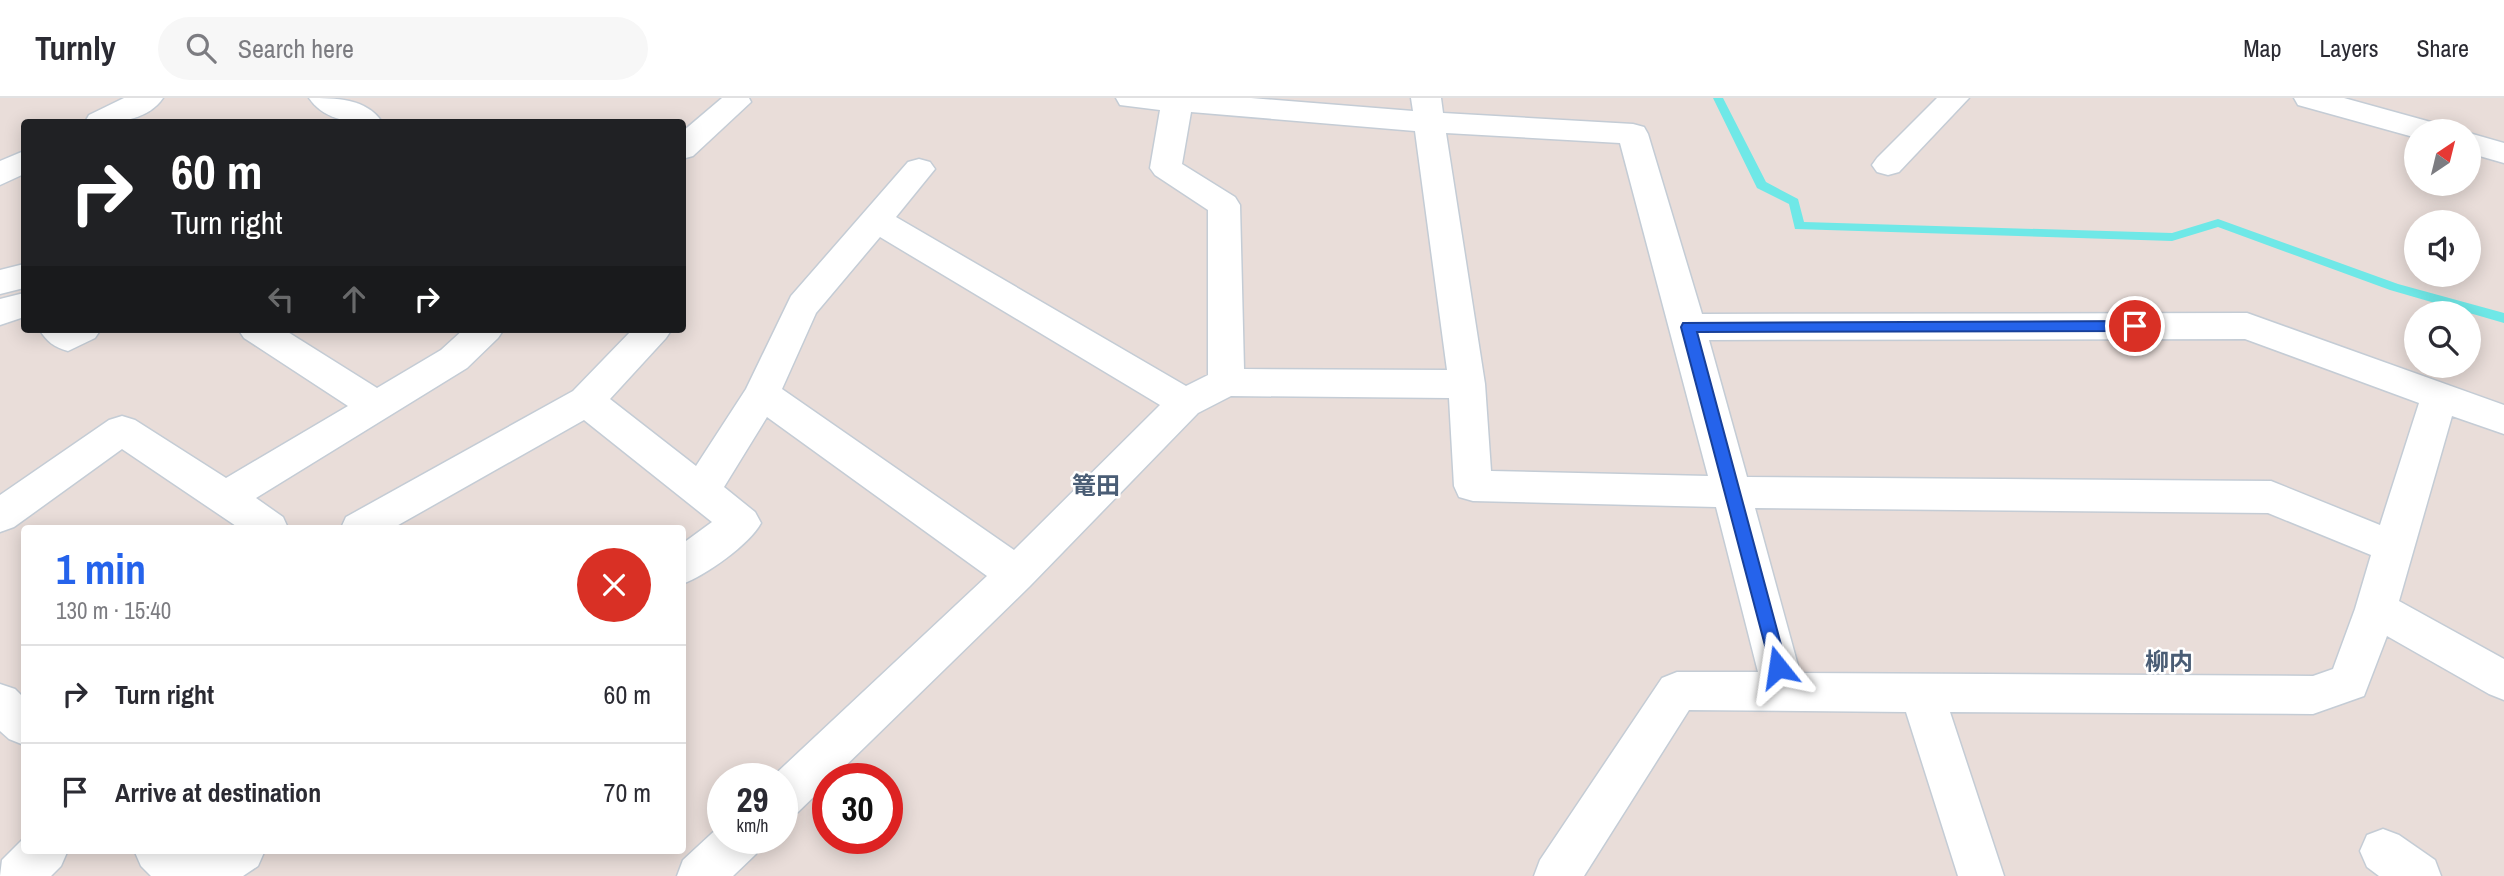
<!DOCTYPE html>
<html lang="en">
<head>
<meta charset="utf-8">
<style>
	body { margin:0; font-family:"Archivo Narrow","Noto Sans JP",sans-serif; background:#f7f7f7; color:#2b2b33; height:100vh; display:flex; flex-direction:column; font-size:26px; white-space:nowrap }
	* { box-sizing:border-box; margin:0 }
	p { font-size:23px; color:#7c7c81 }
	.icon { flex:none; width:38px; height:38px; fill:none; stroke:currentColor; stroke-width:2; stroke-linecap:round; stroke-linejoin:round }
	.map { position:relative; flex:1; overflow:hidden }
	.sheet { position:absolute; left:21px; top:427px; width:665px; height:329px; display:flex; flex-direction:column; background:#fff; border-radius:7px; box-shadow:0 4px 18px #0003 }
	.sheet>* { flex:none }
	.banner { position:absolute; left:21px; top:21px; width:665px; height:214px; border-radius:7px; box-shadow:0 4px 18px #0003; background:#202124; color:#fff; overflow:hidden }
	.needle { width:46px; rotate:35deg }
	.fabs { position:absolute; left:2404px; top:21px; display:grid; gap:14px }
	.fabs a { display:grid; place-items:center; width:77px; height:77px; border-radius:50%; background:#fff; box-shadow:0 4px 18px #0003; font-size:35px }
	.speed { position:absolute; left:707px; top:665px; display:flex; gap:14px; font-size:35px; font-weight:700; text-align:center }
	.speed>* { display:grid; place-content:center; width:91px; height:91px; border-radius:50%; background:#fff; box-shadow:0 4px 18px #0003; line-height:1 }
	.speed small { font-size:18px; font-weight:400 }
	.speed .limit { border:10px solid #d22; background:#fff; color:#111 }
	.pin { position:absolute; display:grid; place-items:center; width:60px; height:60px; color:#fff; margin:-30px; border:4px solid #fff; border-radius:50%; box-shadow:0 2px 7px #0007 }
	.me { position:absolute; width:77px; margin:-38px; rotate:345deg; stroke-linejoin:round; filter:drop-shadow(0 0 5px #0008) }
	.turn { display:flex; align-items:center; gap:24px; height:147px; padding:0 35px; font-size:32px }
	.turn .icon { width:91px; height:91px; stroke-width:2.5 }
	.turn b { display:block; font-size:49px; line-height:60px }
	.lanes { display:flex; align-items:center; height:66px; padding:0 35px; background:#0003; justify-content:center; gap:35px; direction:ltr }
	.lanes .off { opacity:.35 }
	.round { display:grid; place-items:center; flex:none; width:74px; height:74px; border-radius:37px; background:#f7f7f7 }
	.head { display:flex; align-items:center; justify-content:space-between; height:119px; padding:0 35px }
	h1 { font-size:42px; font-weight:700; line-height:52px; color:#2563eb }
	ul { padding:0; list-style:none }
	li { display:flex; align-items:center; gap:21px; height:98px; padding:0 35px; border-top:2px solid #e1e1e2 }
	li div { flex:1 }
	li b { display:block; font-size:26px }
	li em { font-style:normal }
	header { display:flex; align-items:center; gap:42px; box-sizing:border-box; height:98px; padding:0 35px; background:#fff; border-bottom:2px solid #e1e1e2 }
	header strong { font-size:33px }
	nav { display:flex; gap:38px; margin-inline-start:auto; font-size:24px }
	.search { width:490px; height:63px; background:#f7f7f7; display:flex; align-items:center; gap:18px; box-sizing:border-box; padding:0 24px; border-radius:38px; color:#7c7c81; font-size:26px }
	.map>svg:first-child { display:block }
	.lines { fill:none; stroke-linecap:round; stroke-linejoin:round }
	.stream { fill:#6fe8e7; fill-rule:evenodd }
	.street-casing { stroke:#c4ccd5; stroke-width:3 }
	.secondary-casing { stroke:#c4ccd5; stroke-width:3 }
	.street { fill:#fff; fill-rule:evenodd }
	.secondary { fill:#fff; fill-rule:evenodd }
	.route { fill:#2563eb; stroke:#184099; stroke-width:2 }
	.labels { text-anchor:middle; stroke-width:5; stroke-linejoin:round; paint-order:stroke }
	.quarter-label { font-size:24px; font-weight:bold; fill:#4a5d75; stroke:#fff }
</style>
</head>
<body>
<header>
<strong>Turnly</strong>
<div class="search"><svg class="icon" aria-label="search" viewBox="0 0 24 24"><circle cx="10" cy="10" r="6"/><path d="M15 15l6 6"/></svg>Search here</div>
<nav><a>Map</a><a>Layers</a><a>Share</a></nav>
</header>
<div class="map">
<svg width="2504" height="778" viewBox="0 0 2504 778">
	<rect width="100%" height="100%" fill="#e9ddd9"/>
	<g class="lines">
		<path class="stream" d="M1713,0H1723L1766,84L1798,101L1804,124L2172,135L2218,121L2398,186L2504,215V225L2390,192L2218,129L2172,143L1795,131L1789,106L1757,90Z"/>
		<g class="street-casing">
			<g id="street">
				<path d="M124,0H163C147,24 110,26 85,24L89,17Z"/>
				<path d="M309,0C335,0 366,0 382,24C357,26 325,24 309,0Z"/>
				<path d="M722,0H749L751,4L693,58L682,61V34Z"/>
				<path d="M1116,0H1251L1413,13L1411,0H1441L1443,15L1633,26L1644,29L1648,36L1702,216L2247,215L2504,307V336L2452,318L2399,503L2504,561V602L2489,596L2387,538L2364,598L2313,616L1950,614L2004,778H1958L1906,614L1689,612L1584,778H1534L1540,762L1662,580L1677,574H1758L1716,409L1473,403L1459,399L1454,388L1449,300L1231,298L1198,315L1030,488L832,681H828V685L798,714L782,720V681H770L987,478L767,319L724,389L755,414L761,425C750,446 705,478 682,486V446L712,424L584,322L393,430H341L346,419L573,293L633,231H672L666,240L610,301L696,368L746,291L791,198L908,64L919,61L930,64L935,71L896,119L1186,288L1208,277V112L1155,77L1150,70L1160,12L1120,7ZM1191,14L1415,33L1447,272L1244,271L1240,107L1235,99L1182,66ZM1446,35L1620,45L1708,378L1491,373L1485,286ZM880,139L1160,307L1014,452L782,291L816,215ZM2245,241L2419,305L2380,427L2271,383L1747,379L1709,242ZM1755,410L2268,415L2371,457L2355,511L2333,571L2313,578L1800,575Z"/>
				<path d="M1937,0H1969L1899,74L1888,77L1877,74L1872,67L1877,60Z"/>
				<path d="M24,53V76L0,87V63Z"/>
				<path d="M24,166V190L0,196V172Z"/>
				<path d="M24,195V219L0,227V201Z"/>
				<path d="M39,231H101L95,240L68,253C54,249 47,244 39,231Z"/>
				<path d="M238,231H283L377,290L441,252L464,231H504L498,240L467,270L256,400L283,419L288,430H239L122,351L14,429L0,434V397L109,322L122,318L135,322L226,380L348,308L244,240Z"/>
				<path d="M0,586L15,591L24,600V647L9,641L0,633Z"/>
				<path d="M723,725V740H763L756,756L733,778H677L683,762Z"/>
				<path d="M2383,731L2399,737L2435,762L2441,778H2379L2367,769L2360,753L2367,737Z"/>
				<path d="M24,740V752H68L61,768L51,778H0L2,762Z"/>
				<path d="M134,752H191L194,756L200,752H265L258,768L243,778H151L141,768Z"/>
			</g>
		</g>
		<g class="secondary-casing">
			<g id="secondary">
				<path d="M2294,0H2344L2438,26L2442,33H2417V40L2298,7Z"/>
				<path d="M2469,35L2504,45V65L2469,55Z"/>
			</g>
		</g>
		<use href="#street" class="street"/>
		<use href="#secondary" class="secondary"/>
	</g>
	<path class="route" d="M2135,223L2142,228L2135,233L1697,234L1787,569L1784,574L1778,577L1772,574L1681,229L1683,225Z"/>
	<g class="labels">
		<g class="quarter-label">
			<text x="1096" y="396">篭田</text>
			<text x="2169" y="572">柳内</text>
		</g>
	</g>
</svg>
<div class="fabs">
<a><svg class="needle" viewBox="-14 -14 28 28"><path d="M0-13l5 13h-10z" fill="#e53935"/><path d="M0 13l5-13h-10z" fill="#7c7c81"/></svg></a>
<a><svg class="icon" aria-label="sound" viewBox="0 0 24 24"><path d="M4 9h4l5-4v14l-5-4H4zM17 9q2 3 0 6"/></svg></a>
<a><svg class="icon" aria-label="search" viewBox="0 0 24 24"><circle cx="10" cy="10" r="6"/><path d="M15 15l6 6"/></svg></a>
</div>
<div class="speed"><div>29<small>km/h</small></div><div class="limit">30</div></div>
<div class="pin" style="left:2135px;top:228px;background:#d93025"><svg class="icon" aria-label="arrive" viewBox="0 0 24 24"><path d="M6 21V4h12l-3 4 3 4H6"/></svg></div>
<svg class="me" style="left:1778px;top:569px" viewBox="-20 -20 40 40"><path d="M0-17L14 15 0 8-14 15z" fill="#2563eb" stroke="#fff" stroke-width="4"/></svg>
<div class="banner">
<div class="turn"><svg class="icon" aria-label="right" viewBox="0 0 24 24"><path d="M7 20v-9h11M14 6l5 5-5 5"/></svg><div><b>60 m</b>Turn right</div></div>
<div class="lanes"><svg class="icon off" aria-label="left" viewBox="0 0 24 24"><path d="M17 20v-9H6M10 6l-5 5 5 5"/></svg><svg class="icon off" aria-label="ahead" viewBox="0 0 24 24"><path d="M12 20V5M6 11l6-6 6 6"/></svg><svg class="icon" aria-label="right" viewBox="0 0 24 24"><path d="M7 20v-9h11M14 6l5 5-5 5"/></svg></div>
</div>
<section class="sheet">
<div class="head"><div><h1>1 min</h1><p>130 m · 15:40</p></div><a class="round" style="background:#d93025;color:#fff"><svg class="icon" aria-label="close" viewBox="0 0 24 24"><path d="M6 6l12 12M18 6L6 18"/></svg></a></div>
<ul>
<li><svg class="icon" aria-label="right" viewBox="0 0 24 24"><path d="M7 20v-9h11M14 6l5 5-5 5"/></svg><div><b>Turn right</b></div><em>60 m</em></li>
<li><svg class="icon" aria-label="arrive" viewBox="0 0 24 24"><path d="M6 21V4h12l-3 4 3 4H6"/></svg><div><b>Arrive at destination</b></div><em>70 m</em></li>
</ul>
</section>
</div>
</body>
</html>
